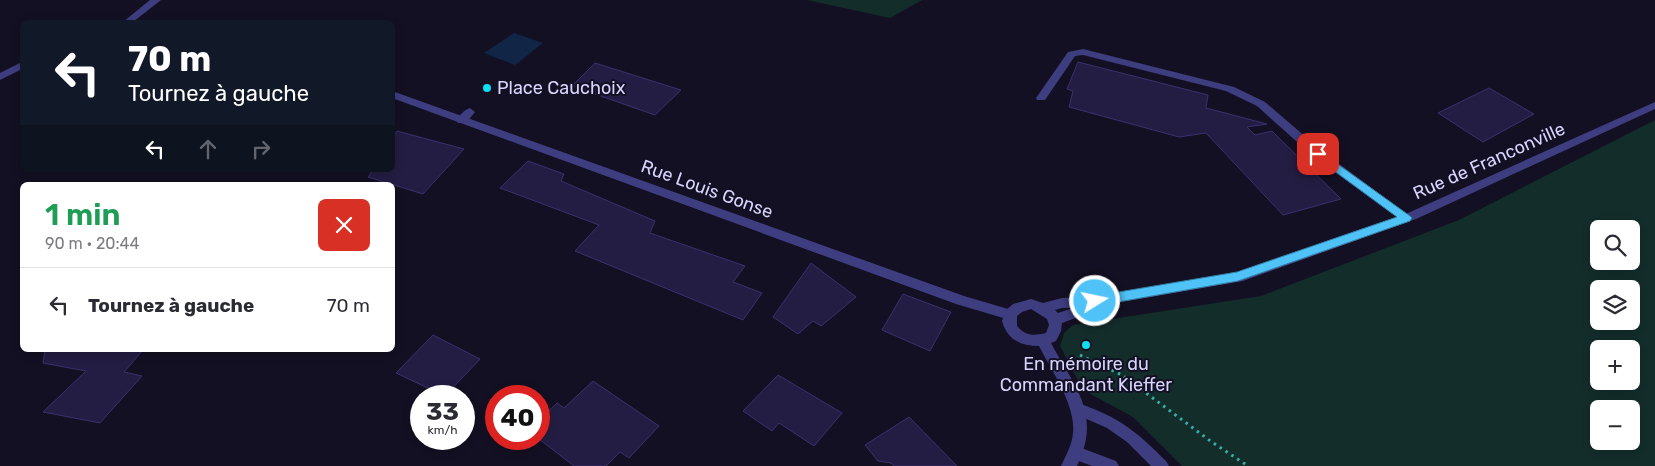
<!DOCTYPE html>
<html lang="fr">
<head>
<meta charset="utf-8">
<style>
	body { margin:0; font-family:Rubik,sans-serif; background:#f2f2f3; color:#2b2b33; height:100vh; display:flex; flex-direction:column; font-size:19px; white-space:nowrap }
	* { box-sizing:border-box; margin:0 }
	p { font-size:16px; color:#7c7c81 }
	.icon { flex:none; width:28px; height:28px; fill:none; stroke:currentColor; stroke-width:2; stroke-linecap:round; stroke-linejoin:round }
	.map { position:relative; flex:1; overflow:hidden }
	.side { position:absolute; left:20px; top:182px; width:375px; height:170px; display:flex; flex-direction:column; background:#fff; border-radius:8px; box-shadow:0 2px 8px #0003 }
	.side>* { flex:none }
	.banner { position:absolute; left:20px; top:20px; width:375px; height:152px; border-radius:8px; box-shadow:0 2px 8px #0003; background:#111827; color:#fff; overflow:hidden }
	.tools { position:absolute; left:1590px; top:220px; display:grid; gap:10px }
	.tools a { display:grid; place-items:center; width:50px; height:50px; border-radius:8px; background:#fff; box-shadow:0 2px 8px #0003; font-size:25px }
	.speed { position:absolute; left:410px; top:385px; display:flex; gap:10px; font-size:25px; font-weight:700; text-align:center }
	.speed>* { display:grid; place-content:center; width:65px; height:65px; border-radius:50%; background:#fff; box-shadow:0 2px 8px #0003; line-height:1 }
	.speed small { font-size:12px; font-weight:400 }
	.speed .limit { border:8px solid #d22; background:#fff; color:#111 }
	.pin { position:absolute; display:grid; place-items:center; width:42px; height:42px; color:#fff; margin:-21px; border-radius:10px; box-shadow:0 2px 8px #0006 }
	.me { position:absolute; width:55px; margin:-28px; rotate:80deg; stroke-linejoin:round; filter:drop-shadow(0 0 4px #0008) }
	.turn { display:flex; align-items:center; gap:18px; height:105px; padding:0 25px; font-size:22px }
	.turn .icon { width:65px; height:65px; stroke-width:2.5 }
	.turn b { display:block; font-size:35px; line-height:42px }
	.lanes { display:flex; align-items:center; height:48px; padding:0 25px; background:#0003; justify-content:center; gap:25px; direction:ltr }
	.lanes .off { opacity:.35 }
	.round { display:grid; place-items:center; flex:none; width:52px; height:52px; border-radius:8px; background:#f2f2f3 }
	.overview { display:flex; align-items:center; justify-content:space-between; height:85px; padding:0 25px }
	h1 { font-size:30px; font-weight:600; line-height:38px; color:#1e9e55 }
	ul { padding:0; list-style:none }
	li { display:flex; align-items:center; gap:15px; height:75px; padding:0 25px; border-top:1px solid #e1e1e2 }
	li div { flex:1 }
	li b { display:block; font-size:19px }
	li em { font-style:normal }
	.map>svg:first-child { display:block }
	.green { fill:#132d2b; fill-rule:evenodd }
	.water { fill:#112646 }
	.building { fill:#241d43; stroke:#3b306e }
	.lines { fill:none; stroke-linecap:round; stroke-linejoin:round }
	.path { stroke:#36afa5; stroke-width:3; stroke-dasharray:2.5 4.5; stroke-linecap:butt }
	.service { fill:#3e3d80; fill-rule:evenodd }
	.minor { fill:#3e3d80; fill-rule:evenodd }
	.tertiary { fill:#3e3d80; fill-rule:evenodd }
	.route { fill:#4fc3f7; stroke:#337fa1 }
	.poi-dot { fill:#0ddef0; stroke:#131023; stroke-width:2 }
	.labels { text-anchor:middle; stroke-width:4; stroke-linejoin:round; paint-order:stroke }
	.poi-label { font-size:18px; fill:#d8d4fd; stroke:#131023; text-anchor:start }
	.street-label { font-size:18px; fill:#d8d4fd; stroke:#131023 }
</style>
</head>
<body>
<div class="map">
<svg width="1655" height="466" viewBox="0 0 1655 466">
	<rect width="100%" height="100%" fill="#131023"/>
	<g class="green">
		<path d="M807,0H922L890,18Z"/>
		<path d="M1655,120V466H1182L1133,417L1083,390L1060,346L1064,333L1073,325L1261,296L1459,220ZM1599,229H1631V261H1599ZM1599,289H1631V321H1599ZM1599,349H1631V381H1599ZM1599,409H1631V441H1599Z"/>
	</g>
	<path class="water" d="M514,33L543,43L515,65L484,53Z"/>
	<g class="building">
		<path d="M1078,62L1208,95L1206,108L1267,124L1247,127L1255,135L1272,131L1341,199L1283,215L1206,133L1179,137L1069,107L1073,91L1067,89Z"/>
		<path d="M595,63L681,90L655,115L572,86Z"/>
		<path d="M1489,88L1534,114L1483,142L1438,113Z"/>
		<path d="M397,131L464,149L423,194L368,177L373,170H392V138Z"/>
		<path d="M528,161L564,174L561,181L655,221L650,233L745,266L733,282L762,293L743,320L575,251L599,225L500,188Z"/>
		<path d="M811,263L856,297L821,326L813,321L798,334L773,317Z"/>
		<path d="M903,294L951,312L930,351L882,330Z"/>
		<path d="M433,335L480,359L445,396L396,373Z"/>
		<path d="M45,350H143L124,372L142,376L100,423L43,412L86,371L43,363Z"/>
		<path d="M778,375L842,413L814,446L779,423L772,431L743,411Z"/>
		<path d="M593,381L659,426L629,458L620,452L606,466H574L539,439V420L557,403L564,408Z"/>
		<path d="M909,417L957,466H894L891,463L878,461L865,445Z"/>
	</g>
	<g class="lines">
		<path class="path" d="M1080,355L1122,375L1209,440L1248,466"/>
		<g class="service">
			<path d="M1083,49L1234,87L1265,102L1322,151L1412,218L1410,221H1402L1314,157L1257,106L1226,91L1083,55L1075,56L1045,100H1037L1036,98L1068,52Z"/>
			<path d="M470,108L475,112L466,123H458L456,120C460,115 464,110 470,108Z"/>
		</g>
		<g class="minor">
			<path d="M150,0H161L133,22H123Z"/>
			<path d="M22,62V69L0,80V73Z"/>
			<path d="M392,91L964,296L1015,311L1017,315L1015,319L1010,320L956,304L392,98Z"/>
			<path d="M1078,403C1120,418 1135,430 1166,461L1169,466H1151L1127,442L1107,428L1073,413L1071,409L1073,405Z"/>
			<path d="M1076,446L1116,461L1119,466H1092L1071,458L1068,453L1071,448Z"/>
		</g>
		<path class="tertiary" d="M1655,102V109L1416,219L1243,281L1098,306L1086,314L1062,323L1061,331L1056,341L1051,343C1075,388 1102,414 1077,466H1061C1066,455 1072,445 1073,433C1076,405 1051,370 1039,346C1020,346 1007,339 1002,321L1006,310L1013,304L1031,299L1043,303L1062,298L1095,296L1237,272L1408,213ZM1062,308H1073L1058,313L1055,310ZM1031,309L1047,319L1049,325L1046,333C1034,336 1025,336 1017,326V316L1022,312Z"/>
	</g>
	<path class="route" d="M1318,150L1410,216L1412,218L1410,221L1238,281L1095,306L1091,304L1089,301L1091,298L1095,296L1237,272L1397,217L1314,156L1313,154L1314,151Z"/>
	<g class="poi-dot">
		<circle cx="487" cy="88" r="5"/>
		<circle cx="1086" cy="345" r="5"/>
	</g>
	<g class="labels">
		<g class="poi-label">
			<text x="497" y="94">Place Cauchoix</text>
			<text x="1086" y="370" text-anchor="middle">En mémoire du<tspan x="1086" dy="21">Commandant Kieffer</tspan></text>
		</g>
		<g class="street-label">
			<text transform="translate(1489 161) rotate(-24)" y="6">Rue de Franconville</text>
			<text transform="translate(707 189) rotate(20)" y="6">Rue Louis Gonse</text>
		</g>
	</g>
</svg>
<div class="tools">
<a><svg class="icon" aria-label="search" viewBox="0 0 24 24"><circle cx="10" cy="10" r="6"/><path d="M15 15l6 6"/></svg></a>
<a><svg class="icon" aria-label="layers" viewBox="0 0 24 24"><path d="M12 4l9 5-9 5-9-5zM3 14l9 5 9-5"/></svg></a>
<a>+</a>
<a>−</a>
</div>
<div class="speed"><div>33<small>km/h</small></div><div class="limit">40</div></div>
<div class="pin" style="left:1318px;top:154px;background:#d93025"><svg class="icon" aria-label="arrive" viewBox="0 0 24 24"><path d="M6 21V4h12l-3 4 3 4H6"/></svg></div>
<svg class="me" style="left:1095px;top:301px" viewBox="-20 -20 40 40"><circle r="17" fill="#4fc3f7" stroke="#fff" stroke-width="3"/><path d="M0-11L8 9 0 5-8 9z" fill="#fff"/></svg>
<div class="banner">
<div class="turn"><svg class="icon" aria-label="left" viewBox="0 0 24 24"><path d="M17 20v-9H6M10 6l-5 5 5 5"/></svg><div><b>70 m</b>Tournez à gauche</div></div>
<div class="lanes"><svg class="icon" aria-label="left" viewBox="0 0 24 24"><path d="M17 20v-9H6M10 6l-5 5 5 5"/></svg><svg class="icon off" aria-label="ahead" viewBox="0 0 24 24"><path d="M12 20V5M6 11l6-6 6 6"/></svg><svg class="icon off" aria-label="right" viewBox="0 0 24 24"><path d="M7 20v-9h11M14 6l5 5-5 5"/></svg></div>
</div>
<section class="side">
<div class="overview"><div><h1>1 min</h1><p>90 m · 20:44</p></div><a class="round" style="background:#d93025;color:#fff"><svg class="icon" aria-label="close" viewBox="0 0 24 24"><path d="M6 6l12 12M18 6L6 18"/></svg></a></div>
<ul>
<li><svg class="icon" aria-label="left" viewBox="0 0 24 24"><path d="M17 20v-9H6M10 6l-5 5 5 5"/></svg><div><b>Tournez à gauche</b></div><em>70 m</em></li>
</ul>
</section>
</div>
</body>
</html>
